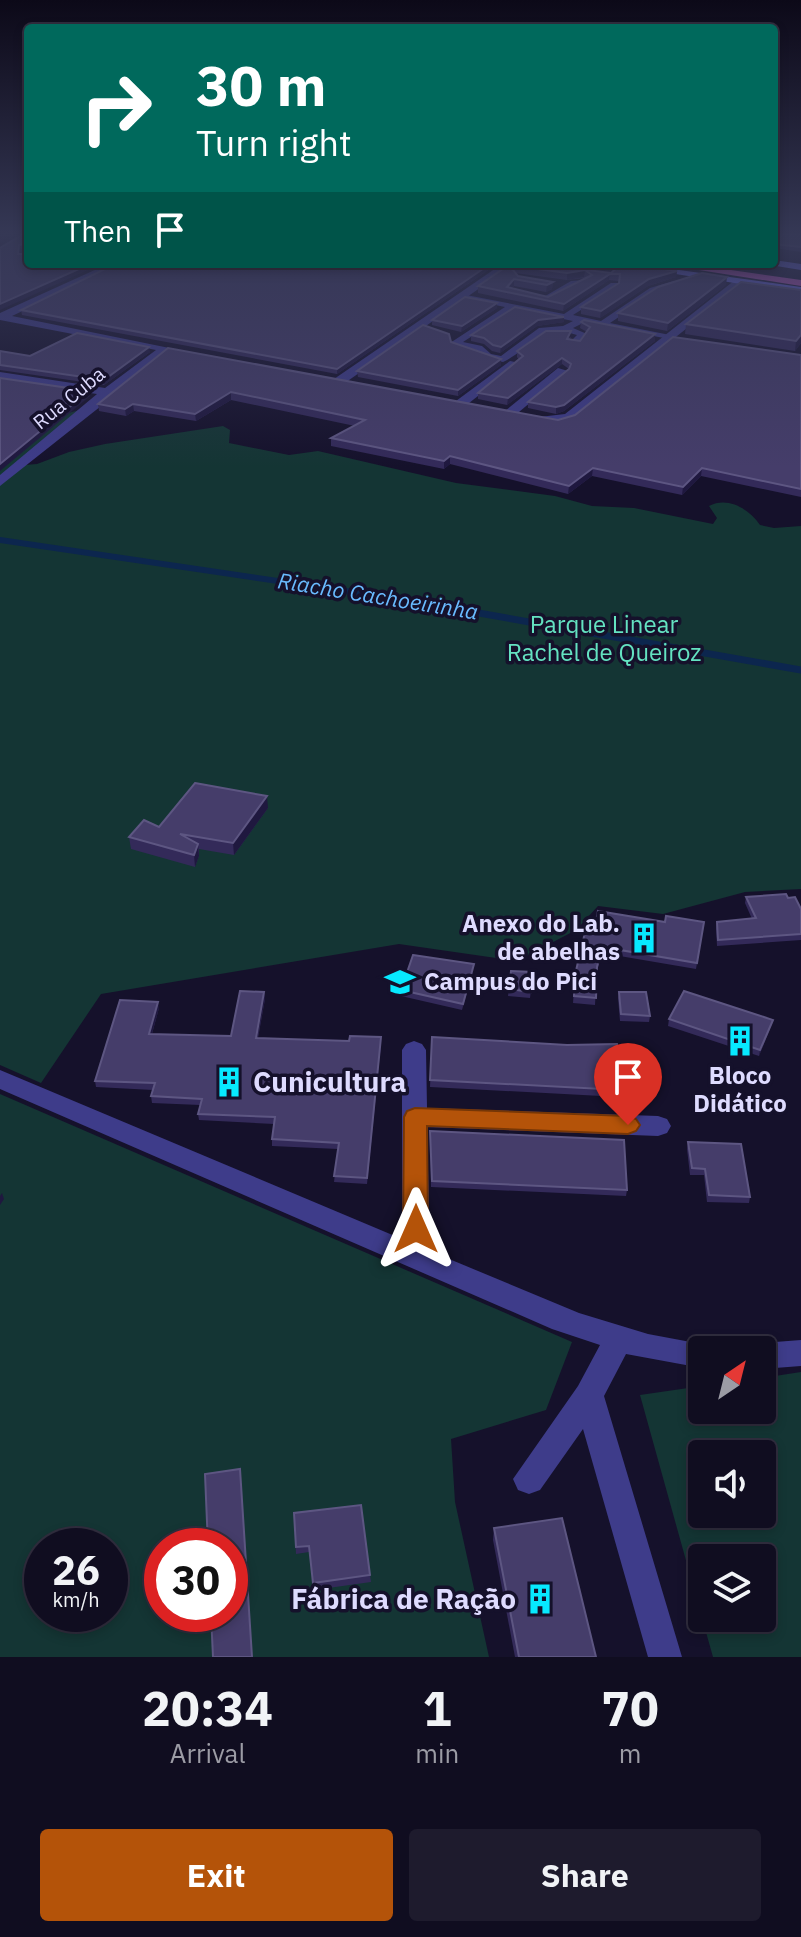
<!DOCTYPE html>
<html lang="en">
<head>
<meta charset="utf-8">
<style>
	body { margin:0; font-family:"IBM Plex Sans",sans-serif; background:#1e1b2d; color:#f1f3f6; height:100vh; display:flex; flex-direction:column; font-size:30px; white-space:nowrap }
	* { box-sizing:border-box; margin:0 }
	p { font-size:26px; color:#9c9ca5 }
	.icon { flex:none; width:44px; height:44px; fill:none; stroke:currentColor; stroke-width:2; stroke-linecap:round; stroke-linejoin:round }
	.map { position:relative; height:1657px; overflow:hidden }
	.drawer { display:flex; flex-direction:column; background:#100d20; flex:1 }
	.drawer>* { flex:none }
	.banner { position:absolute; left:24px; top:24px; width:754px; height:244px; border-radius:8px; box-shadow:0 4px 12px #0003,0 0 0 2px #302d3e; background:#00695c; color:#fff; overflow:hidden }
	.needle { width:52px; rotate:35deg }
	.tools { position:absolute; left:688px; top:1336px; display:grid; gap:16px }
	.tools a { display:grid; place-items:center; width:88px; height:88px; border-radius:8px; background:#100d20; box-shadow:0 4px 12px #0003,0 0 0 2px #302d3e; font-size:40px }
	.speed { position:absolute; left:24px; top:1528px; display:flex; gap:16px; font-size:40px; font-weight:700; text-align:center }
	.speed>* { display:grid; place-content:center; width:104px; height:104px; border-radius:50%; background:#100d20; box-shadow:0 4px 12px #0003,0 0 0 2px #302d3e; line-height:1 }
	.speed small { font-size:20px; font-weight:400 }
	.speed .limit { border:12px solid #d22; background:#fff; color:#111 }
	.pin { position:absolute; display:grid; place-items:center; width:68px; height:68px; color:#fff; margin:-82px -34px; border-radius:50% 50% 50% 0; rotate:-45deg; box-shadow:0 0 8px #0007 }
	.pin .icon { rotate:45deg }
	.me { position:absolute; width:88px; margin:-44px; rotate:0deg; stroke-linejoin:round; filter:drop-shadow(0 0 6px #0008) }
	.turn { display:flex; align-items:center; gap:28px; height:168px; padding:0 40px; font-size:36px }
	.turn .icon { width:104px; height:104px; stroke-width:2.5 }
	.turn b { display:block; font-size:56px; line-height:68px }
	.then { display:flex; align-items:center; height:76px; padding:0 40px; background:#0003; gap:16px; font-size:30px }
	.eta { display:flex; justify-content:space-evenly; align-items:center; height:136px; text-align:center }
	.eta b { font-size:48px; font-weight:700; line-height:56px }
	.action { display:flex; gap:16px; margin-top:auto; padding:16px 40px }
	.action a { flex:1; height:92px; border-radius:8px; background:#b45309; color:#fff; font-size:32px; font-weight:700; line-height:92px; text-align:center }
	.action a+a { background:#1e1b2d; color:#f1f3f6 }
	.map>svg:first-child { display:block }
	.green { fill:#143534; fill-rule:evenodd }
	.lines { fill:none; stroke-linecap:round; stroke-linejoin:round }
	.stream-far1 { stroke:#0c264e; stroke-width:6 }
	.stream { stroke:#0c264e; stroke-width:7 }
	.service { fill:#3e3c8a; fill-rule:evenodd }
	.minor { fill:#3e3c8a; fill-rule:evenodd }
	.secondary { fill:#7372ff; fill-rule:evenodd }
	.trunk { fill:#e05cd4; fill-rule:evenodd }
	.wall { fill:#332a59; fill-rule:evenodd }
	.shaded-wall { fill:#1f183f }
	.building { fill:#453d6a; stroke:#5d5682; stroke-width:2; fill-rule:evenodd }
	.route { fill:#b45309; stroke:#753606; stroke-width:2 }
	.labels { text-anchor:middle; stroke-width:7; stroke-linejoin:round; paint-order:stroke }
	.far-street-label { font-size:20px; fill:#dedbff; stroke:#15112b }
	.far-water-label { font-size:22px; font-style:italic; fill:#69bbff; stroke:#15112b }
	.park-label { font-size:24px; fill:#64e2c1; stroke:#15112b }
	.poi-label { font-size:24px; font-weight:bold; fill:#dedbff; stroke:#15112b; text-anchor:end }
	.near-poi-label { font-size:28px; font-weight:bold; fill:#dedbff; stroke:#15112b; text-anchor:start }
</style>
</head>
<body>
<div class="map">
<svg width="801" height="1657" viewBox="0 0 801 1657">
	<rect width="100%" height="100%" fill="#15112b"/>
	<g class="green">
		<path d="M0,405L64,414L80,410L13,466L37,464L69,452L105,444L223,426L230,430L229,443L289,455L318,451L456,483L555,496L592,506L634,508L713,524L717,518L709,506C728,496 749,509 760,525L774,528L801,526V889L745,892L663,914L598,906L576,930L517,961L399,944L101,994L41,1083L0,1065Z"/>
		<path d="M0,1094L572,1342L546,1410L451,1439L455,1502L489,1657H0ZM42,1546H110V1614H42ZM162,1546H230V1614H162Z"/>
		<path d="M801,1372V1657H713L702,1618H762V1558H702V1618L640,1395L702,1386V1410H762V1378ZM762,1454V1514H702V1454Z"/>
	</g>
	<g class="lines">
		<path class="stream-far1" d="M0,540L400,599"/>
		<path class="stream" d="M388,597L801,670"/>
		<g class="service">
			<path d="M585,280L588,284L576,285L549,300L542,298L571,281Z"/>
			<path d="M674,281L677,285L656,292L610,323L675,336V340L583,323L573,328L587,334L577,345L569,343L577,335C537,324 534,347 503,362L485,358L476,350L450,343L505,307L461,298V294L564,314L611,283H617V287L573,315L601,321L650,288ZM514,309L573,321L563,326L539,328L501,356L491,354L482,346L463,342Z"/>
		</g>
		<g class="minor">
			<path d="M108,264H121L12,316L199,354L193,357L168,353L0,486V475L97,394L0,380V372L105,388L156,350L0,320V313Z"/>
			<path d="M502,264H514L342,385H334V379Z"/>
			<path d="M735,280L744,282L573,420L557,425L539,423V417L565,414Z"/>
			<path d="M510,361L520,363L464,407H456V401Z"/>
			<path d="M558,368L568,371L513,417H505V411Z"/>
			<path d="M414,1041L422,1044L426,1050L427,1108L658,1116L667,1119L671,1126L667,1133L658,1136L427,1127L430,1251L579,1313L648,1334L712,1346L714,1350H702V1368L626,1354L604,1396L682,1657H648L583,1429L540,1490L529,1494L518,1490L513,1479L578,1386L600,1345L552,1329L0,1089V1070L402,1239V1050L406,1044Z"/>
			<path d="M801,1340V1366L762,1369V1350H750L762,1343Z"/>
		</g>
		<g class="secondary">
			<path d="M774,260L801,264V270L770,265Z"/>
			<path d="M610,264H636L801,287V293Z"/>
		</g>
		<path class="trunk" d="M661,264H689L801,280V286Z"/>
	</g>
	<g class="wall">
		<path d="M774,235H801V252L774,248Z"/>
		<path d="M497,264L337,374L22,315L21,310Z"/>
		<path d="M510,264L611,273L677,271L676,277L648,286L600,318L581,314V307L619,283V281L609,280L563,311L478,293V286ZM515,273L567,280L586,278L548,297L512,288L514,286L546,292L552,289L553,282L518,276Z"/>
		<path d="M726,285L667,331L618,321V313Z"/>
		<path d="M801,290V343L795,351L685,334L686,324Z"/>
		<path d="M515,307L564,322L537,326L500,353L492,351L484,344L471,341V335Z"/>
		<path d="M497,308L461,332L432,325V320Z"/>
		<path d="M581,322L655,334V341L564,411L556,414L528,408V402L569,369L562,364L507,405L478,399V393L519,360L517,357V351L571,337L570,339L580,341L587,332L580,328Z"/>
		<path d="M451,342L501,359V365L458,396L358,377L357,371Z"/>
		<path d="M168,348L558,420L801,355V497L701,476L682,495L592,476L568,494L450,464L444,469L331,446V438L355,426L231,400L196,421L134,411L126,416L99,411L98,404Z"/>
		<path d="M0,352L30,356L150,352L104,385L0,370Z"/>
		<path d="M268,808L234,855L199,849V856L195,867L131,849L129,837L159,827Z"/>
		<path d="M746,897L788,898L801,909V940L717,946L716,928L717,922L752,919L745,903Z"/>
		<path d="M665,922H704L696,969L602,953L597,971L595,1005L573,1003L575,975L595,926Z"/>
		<path d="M473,970L462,1010L401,996V990Z"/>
		<path d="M511,971L533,972L530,998L508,996Z"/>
		<path d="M264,992L265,999L258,1038L381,1044L367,1184L334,1182L338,1149L272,1146V1139L274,1124L199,1120L198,1114L200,1105L152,1103L151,1096L153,1090L96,1087L95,1081L159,1008L152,1034L231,1036Z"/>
		<path d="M619,992L650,1016L649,1022L620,1021L618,998Z"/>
		<path d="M669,1019L773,1020L771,1026L759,1056L668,1026Z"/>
		<path d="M432,1037L621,1090L620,1097L430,1087Z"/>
		<path d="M430,1131L627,1190L626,1196L431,1187Z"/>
		<path d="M688,1142L750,1197L749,1203L707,1202L704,1175H690L687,1149Z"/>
		<path d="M294,1513L370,1575L371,1582L314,1590L309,1552L296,1554Z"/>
		<path d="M494,1528L596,1657H515L493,1540Z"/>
	</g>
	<g class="shaded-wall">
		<path d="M3,235L9,236L0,243V238Z"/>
		<path d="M28,243V248L20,249L19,258V245Z"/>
		<path d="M90,264H101L0,310V304Z"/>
		<path d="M490,264H497L337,374V369Z"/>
		<path d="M585,270L584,277L567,280V273Z"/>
		<path d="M677,271L676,277L648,286L600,318L601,311L649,279Z"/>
		<path d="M610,274L609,280L563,311L564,304Z"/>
		<path d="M727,277L726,285L667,331L668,323Z"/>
		<path d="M514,279V286L506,294L507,287Z"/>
		<path d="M553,282L552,289L546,292L547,285Z"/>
		<path d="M497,303V308L461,332L462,326Z"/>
		<path d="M564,317V322L537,326L500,353L501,347L538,320Z"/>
		<path d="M655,334V341L564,411L556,414V407Z"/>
		<path d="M801,335V343L795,351L796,341Z"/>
		<path d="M149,347L150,352L104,385V380Z"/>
		<path d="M562,358V364L507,405L508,398Z"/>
		<path d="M501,359V365L458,396V390Z"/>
		<path d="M89,391L90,396L0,471V464Z"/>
		<path d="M231,392V400L196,421L195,414Z"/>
		<path d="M133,404L134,411L126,416L125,409Z"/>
		<path d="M450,456V464L444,469V461Z"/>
		<path d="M593,468L592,476L568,494L569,486Z"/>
		<path d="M702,468L701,476L682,495L683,487Z"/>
		<path d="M267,796L268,808L234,855L233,843Z"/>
		<path d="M198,844L199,856L195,867L194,855Z"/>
		<path d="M264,992L265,999L256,1044V1038Z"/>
		<path d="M158,1002L159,1008L150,1040L149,1034Z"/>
		<path d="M773,1020L771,1026L759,1056L760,1050Z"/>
		<path d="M381,1037V1044L367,1184V1178Z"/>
		<path d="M2,1193L4,1199L0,1205V1196Z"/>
	</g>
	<g class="building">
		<path d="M22,235H28V243L19,245L18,254H28V264H90L0,304V248Z"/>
		<path d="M774,235H801V247L774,244Z"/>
		<path d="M115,264H490L337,369L21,310Z"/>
		<path d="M510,264H538L611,273L620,265L633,264L677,271L649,279L601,311L581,307L619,283L620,274H610L564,304L478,286ZM516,266L567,273L585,270L592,275L548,297L507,287L514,279L547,285L553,282L518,276L512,269Z"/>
		<path d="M702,273L727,277L668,323L618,313L658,287Z"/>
		<path d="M741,282L801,290V335L796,341L686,324Z"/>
		<path d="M465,297L497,303L462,326L432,320Z"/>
		<path d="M515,307L564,317L538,320L501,347L493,345L484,338L471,335Z"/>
		<path d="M584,320L655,334L564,405L556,407L528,402L569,369L571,364L562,358L508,398L478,393L523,356L517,351L546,331H571L567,339L580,341L590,327L581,322Z"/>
		<path d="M423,325L449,334L451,342L501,359L458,390L357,371Z"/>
		<path d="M77,333L149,347L104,380L0,365V351L30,356Z"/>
		<path d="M673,337L801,355V489L702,468L683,487L593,468L569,486L450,456L444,461L331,438L365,420L231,392L195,414L133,404L125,409L98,404L168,348L558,420L575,415Z"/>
		<path d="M0,378L89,391L0,464Z"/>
		<path d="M195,783L267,796L233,843L180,834L198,844L194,855L129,837L144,820L159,827Z"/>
		<path d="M786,894L788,898L795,897L801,909V934L718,940L717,922L756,918L746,897Z"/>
		<path d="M598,911L665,922L666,916L704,922L697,963L602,947L597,967L596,998L574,996L575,975L587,924L595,926Z"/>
		<path d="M413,955L474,964L463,1004L401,990Z"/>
		<path d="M511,971L533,972L531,992L509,989Z"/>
		<path d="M240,991L264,992L256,1038L349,1041L350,1036L381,1037L367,1178L334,1176L339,1143L272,1139L275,1117L198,1114L202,1099L151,1096L155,1083L95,1081L120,1000L158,1002L149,1034L231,1036Z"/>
		<path d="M684,991L773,1020L760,1050L669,1019Z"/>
		<path d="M619,992H646L650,1016L621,1014Z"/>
		<path d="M432,1037L567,1045L617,1044L621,1090L430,1080Z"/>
		<path d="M430,1131L624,1140L627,1190L432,1181Z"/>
		<path d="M688,1142L741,1144L750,1197L709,1195L705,1169L692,1168Z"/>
		<path d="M240,1469L252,1657H213L211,1614H230V1546H208L205,1474Z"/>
		<path d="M361,1505L370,1575L313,1583L309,1546L296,1547L294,1513Z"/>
		<path d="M562,1518L596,1657H519L494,1528Z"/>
	</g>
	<linearGradient id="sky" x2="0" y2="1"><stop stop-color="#0c0918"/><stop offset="0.5" stop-color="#353855"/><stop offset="1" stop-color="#353855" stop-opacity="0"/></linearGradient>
	<rect width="801" height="467" fill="url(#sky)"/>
	<path class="route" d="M415,1108L628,1116L636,1119L640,1125L636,1131L628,1134L427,1126L428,1229L425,1236L416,1239L407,1236L403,1229L404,1117L407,1111Z"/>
	<defs>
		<g id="building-bare" transform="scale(2.4)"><path d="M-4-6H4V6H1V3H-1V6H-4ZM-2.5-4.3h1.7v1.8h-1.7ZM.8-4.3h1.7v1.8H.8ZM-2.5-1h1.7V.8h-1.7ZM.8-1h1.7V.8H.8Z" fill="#07e9ff" stroke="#15112b" stroke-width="2.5" paint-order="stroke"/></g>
		<g id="university-bare" transform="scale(2.4)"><path d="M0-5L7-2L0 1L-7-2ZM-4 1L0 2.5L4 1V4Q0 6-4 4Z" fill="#07e9ff" stroke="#15112b" stroke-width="2.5" paint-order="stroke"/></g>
	</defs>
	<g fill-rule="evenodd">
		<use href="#building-bare" x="644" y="938"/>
		<use href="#university-bare" x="400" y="982"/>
		<use href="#building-bare" x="740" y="1041"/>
		<use href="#building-bare" x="229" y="1082"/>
		<use href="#building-bare" x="540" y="1599"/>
	</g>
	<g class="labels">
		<g class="far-street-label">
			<text transform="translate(69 398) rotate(-39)" y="7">Rua Cuba</text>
		</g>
		<g class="far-water-label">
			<text transform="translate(378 596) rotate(9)" y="8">Riacho Cachoeirinha</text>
		</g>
		<g class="park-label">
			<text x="604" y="633">Parque Linear<tspan x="604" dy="28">Rachel de Queiroz</tspan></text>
		</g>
		<g class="poi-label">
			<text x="620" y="932">Anexo do Lab.<tspan x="620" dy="28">de abelhas</tspan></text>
			<text x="424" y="990" text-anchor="start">Campus do Pici</text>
			<text x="740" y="1084" text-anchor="middle">Bloco<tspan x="740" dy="28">Didático</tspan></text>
		</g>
		<g class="near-poi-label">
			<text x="253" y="1092">Cunicultura</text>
			<text x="516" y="1609" text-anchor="end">Fábrica de Ração</text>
		</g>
	</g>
</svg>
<div class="tools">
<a><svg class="needle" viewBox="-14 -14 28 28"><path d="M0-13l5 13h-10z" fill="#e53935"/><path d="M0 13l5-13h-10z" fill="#9c9ca5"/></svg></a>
<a><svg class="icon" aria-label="sound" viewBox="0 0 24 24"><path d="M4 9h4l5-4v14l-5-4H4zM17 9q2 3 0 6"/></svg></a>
<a><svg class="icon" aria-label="layers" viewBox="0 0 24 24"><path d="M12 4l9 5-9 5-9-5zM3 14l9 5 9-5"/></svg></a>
</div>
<div class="speed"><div>26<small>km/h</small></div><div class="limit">30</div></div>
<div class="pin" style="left:628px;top:1125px;background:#d93025"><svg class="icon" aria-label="arrive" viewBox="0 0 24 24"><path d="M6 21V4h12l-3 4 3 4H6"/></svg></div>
<svg class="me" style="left:416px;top:1229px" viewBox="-20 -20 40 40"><path d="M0-17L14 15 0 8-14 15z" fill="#b45309" stroke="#fff" stroke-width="4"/></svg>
<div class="banner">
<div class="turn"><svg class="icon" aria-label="right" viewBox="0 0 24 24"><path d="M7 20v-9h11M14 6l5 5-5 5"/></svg><div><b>30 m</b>Turn right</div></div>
<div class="then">Then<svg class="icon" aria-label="arrive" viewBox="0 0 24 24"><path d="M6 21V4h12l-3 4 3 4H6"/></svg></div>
</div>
</div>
<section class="drawer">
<div class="eta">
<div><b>20:34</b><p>Arrival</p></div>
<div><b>1</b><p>min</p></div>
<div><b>70</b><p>m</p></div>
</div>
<div class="action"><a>Exit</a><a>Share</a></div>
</section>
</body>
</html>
